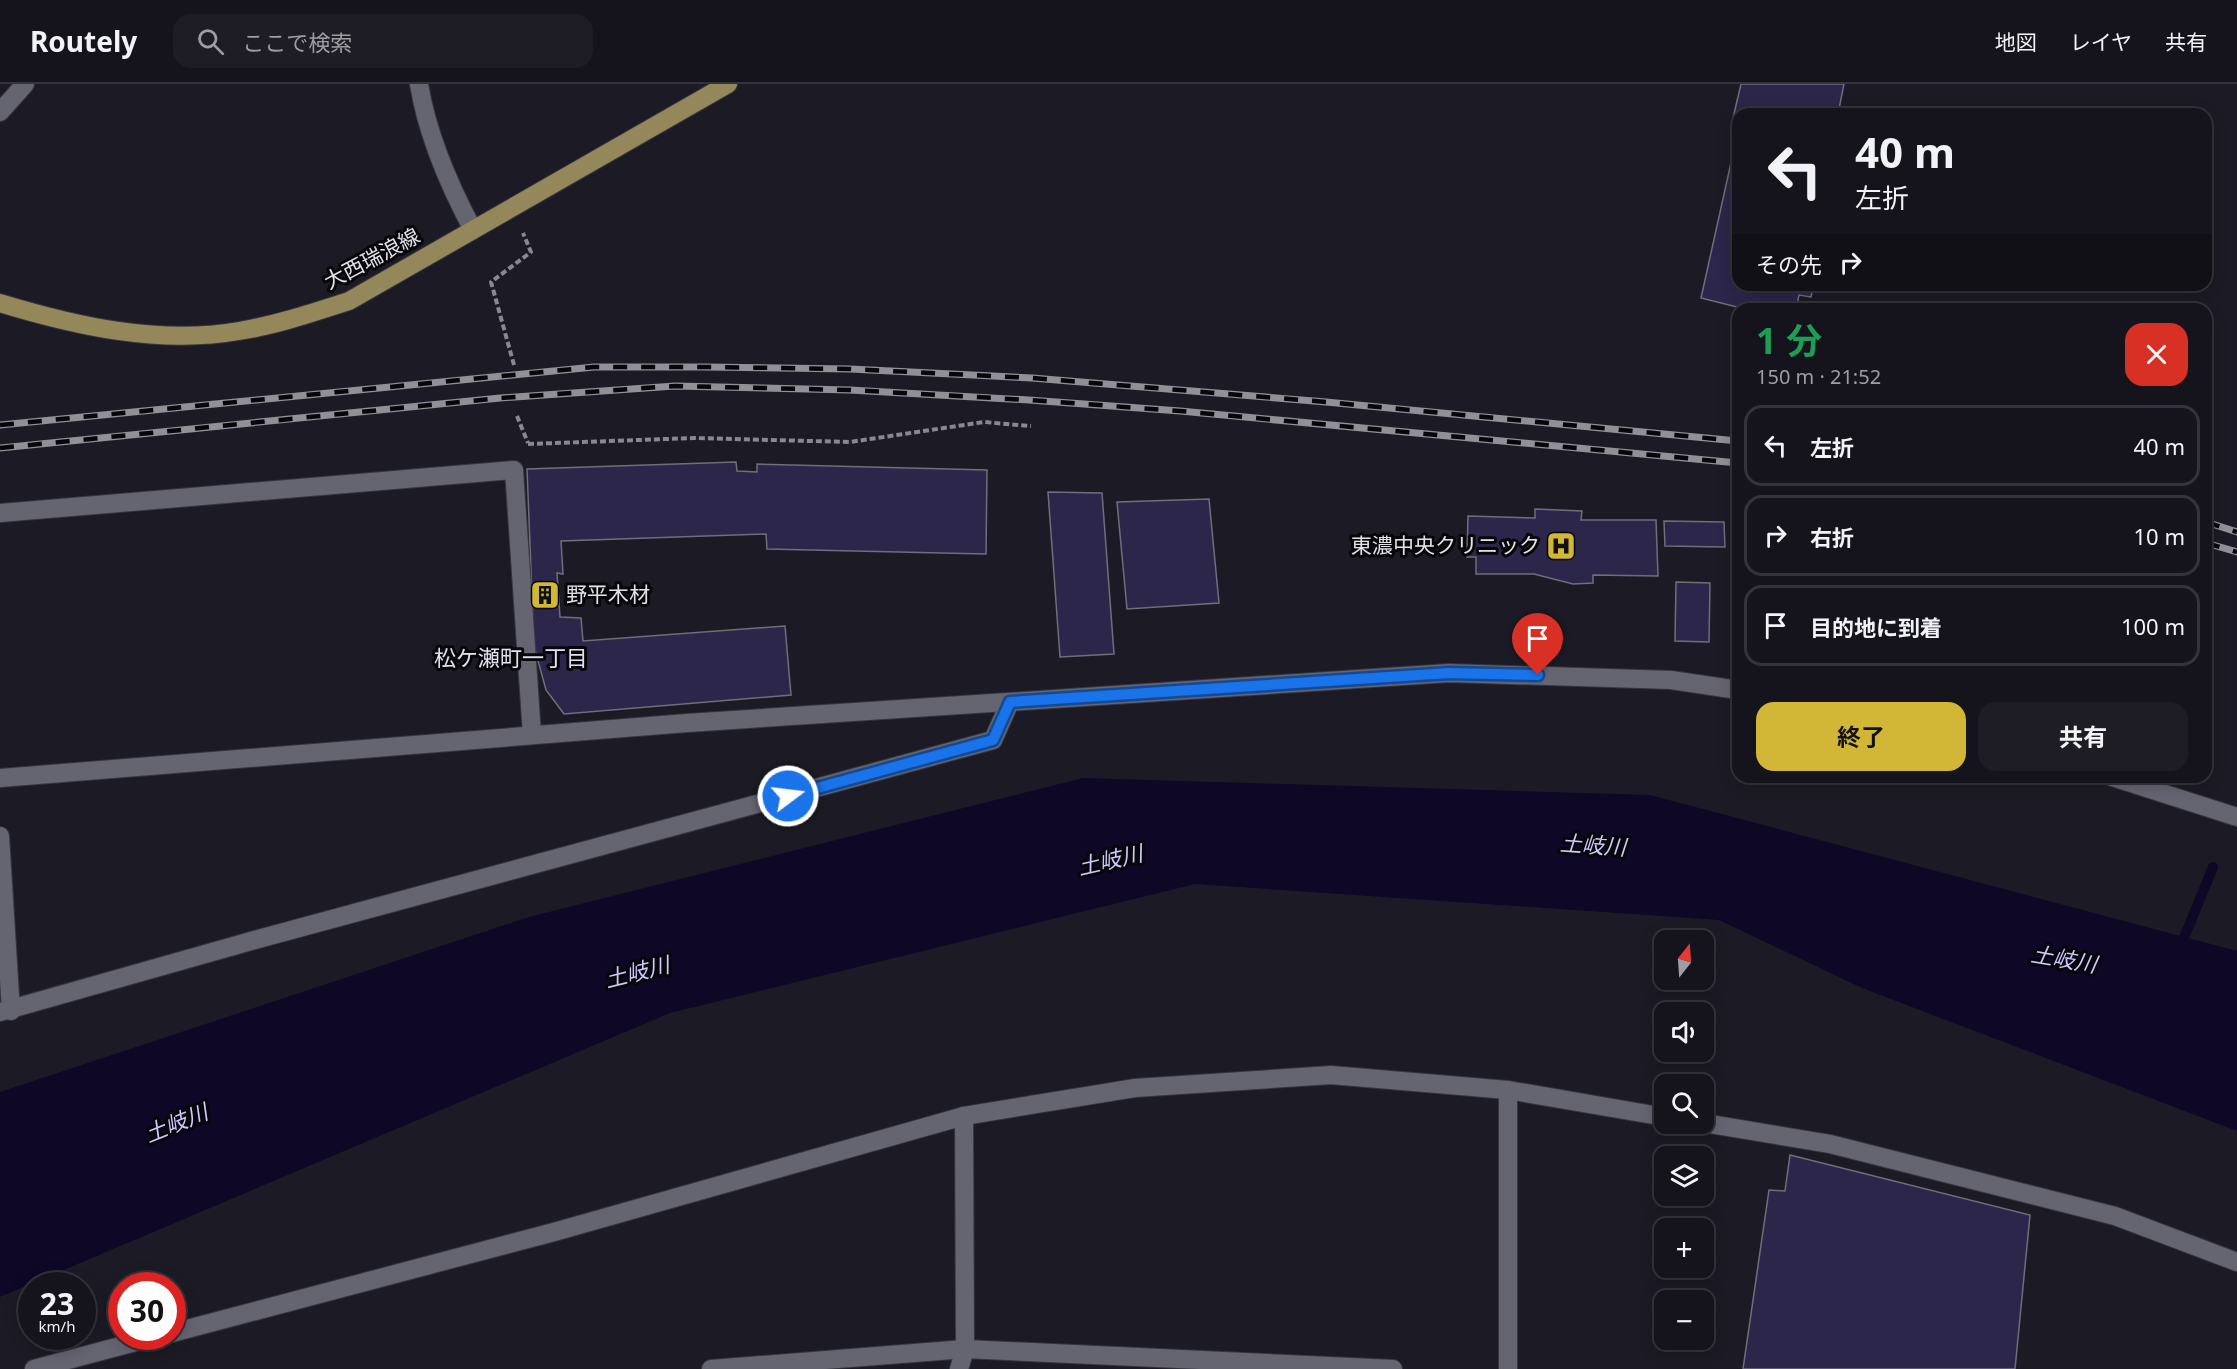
<!DOCTYPE html>
<html lang="ja">
<head>
<meta charset="utf-8">
<style>
	body { margin:0; font-family:"Noto Sans","Noto Sans JP",sans-serif; background:#1e1d25; color:#f1f3f6; height:100vh; display:flex; flex-direction:column; font-size:22px; white-space:nowrap }
	* { box-sizing:border-box; margin:0 }
	p { font-size:20px; color:#9d9ea3 }
	.icon { flex:none; width:33px; height:33px; fill:none; stroke:currentColor; stroke-width:2; stroke-linecap:round; stroke-linejoin:round }
	.map { position:relative; flex:1; overflow:hidden }
	.panel { position:absolute; left:1732px; top:219px; width:480px; height:480px; display:flex; flex-direction:column; background:#15141c; border-radius:18px; box-shadow:0 3px 15px #0003,0 0 0 2px #34333b }
	.panel>* { flex:none }
	.hud { position:absolute; left:1732px; top:24px; width:480px; height:183px; border-radius:18px; box-shadow:0 3px 15px #0003,0 0 0 2px #34333b; background:#15141c; color:#f1f3f6; overflow:hidden }
	.needle { width:39px; rotate:17deg }
	.buttons { position:absolute; left:1654px; top:846px; display:grid; gap:12px }
	.buttons a { display:grid; place-items:center; width:60px; height:60px; border-radius:12px; background:#15141c; box-shadow:0 3px 15px #0003,0 0 0 2px #34333b; font-size:30px }
	.speed { position:absolute; left:18px; top:1188px; display:flex; gap:12px; font-size:30px; font-weight:700; text-align:center }
	.speed>* { display:grid; place-content:center; width:78px; height:78px; border-radius:50%; background:#15141c; box-shadow:0 3px 15px #0003,0 0 0 2px #34333b; line-height:1 }
	.speed small { font-size:15px; font-weight:400 }
	.speed .limit { border:9px solid #d22; background:#fff; color:#111 }
	.pin { position:absolute; display:grid; place-items:center; width:51px; height:51px; color:#fff; margin:-62px -26px; border-radius:50% 50% 50% 0; rotate:-45deg; box-shadow:0 0 6px #0007 }
	.pin .icon { rotate:45deg }
	.me { position:absolute; width:66px; margin:-33px; rotate:75deg; stroke-linejoin:round; filter:drop-shadow(0 0 4px #0008) }
	.turn { display:flex; align-items:center; gap:21px; height:126px; padding:0 24px; font-size:27px }
	.turn .icon { width:78px; height:78px; stroke-width:2.5 }
	.turn b { display:block; font-size:42px; line-height:51px }
	.then { display:flex; align-items:center; height:57px; padding:0 24px; background:#0003; gap:12px; font-size:22px }
	.round { display:grid; place-items:center; flex:none; width:63px; height:63px; border-radius:18px; background:#1e1d25 }
	.overview { display:flex; align-items:center; justify-content:space-between; height:102px; padding:0 24px }
	h1 { font-size:36px; font-weight:700; line-height:45px; color:#1e9e55 }
	.button { display:flex; gap:12px; margin-top:auto; padding:12px 24px }
	.button a { flex:1; height:69px; border-radius:18px; background:#d2b736; color:#111; font-size:24px; font-weight:700; line-height:69px; text-align:center }
	.button a+a { background:#1e1d25; color:#f1f3f6 }
	ul { padding:0; list-style:none }
	li { display:flex; align-items:center; gap:18px; height:81px; margin:0 12px 9px; padding:0 12px; border:3px solid #34333b; border-radius:18px }
	li div { flex:1 }
	li b { display:block; font-size:22px }
	li em { font-style:normal }
	header { display:flex; align-items:center; gap:36px; box-sizing:border-box; height:84px; padding:0 30px; background:#15141c; border-bottom:2px solid #34333b }
	header strong { font-size:28px }
	nav { display:flex; gap:33px; margin-inline-start:auto; font-size:21px }
	.search { width:420px; height:54px; background:#1e1d25; display:flex; align-items:center; gap:15px; box-sizing:border-box; padding:0 21px; border-radius:18px; color:#9d9ea3; font-size:22px }
	.map>svg:first-child { display:block }
	.water { fill:#0e0726 }
	.lines { fill:none; stroke-linecap:round; stroke-linejoin:round }
	.stream { stroke:#0e0726; stroke-width:10 }
	.building { fill:#2c264a; stroke:#6f6e7b; stroke-width:1.5 }
	.minor-casing { stroke:#37363e; stroke-width:20 }
	.major-casing { stroke:#37363e; stroke-width:20 }
	.path { stroke:#888890; stroke-width:4; stroke-dasharray:6 3; stroke-linecap:butt }
	.minor { stroke:#656471; stroke-width:18 }
	.major { stroke:#94885b; stroke-width:18 }
	.rail-casing { stroke:#909098; stroke-width:7 }
	.rail { stroke:#07060a; stroke-width:4.5; stroke-dasharray:14; stroke-linecap:butt }
	.route-casing { stroke:#114b97; stroke-width:15 }
	.route { stroke:#1a73e8; stroke-width:10 }
	.labels { text-anchor:middle; stroke-width:6; stroke-linejoin:round; paint-order:stroke }
	.street-label { font-size:21px; fill:#e2e2e9; stroke:#07060a }
	.poi-label { font-size:21px; fill:#e2e2e9; stroke:#07060a; text-anchor:end }
	.neighbourhood-label { font-size:22px; fill:#e1e0ef; stroke:#07060a }
	.water-label { font-size:22px; font-style:italic; fill:#cec9fe; stroke:#07060a }
</style>
</head>
<body>
<header>
<strong>Routely</strong>
<div class="search"><svg class="icon" aria-label="search" viewBox="0 0 24 24"><circle cx="10" cy="10" r="6"/><path d="M15 15l6 6"/></svg>ここで検索</div>
<nav><a>地図</a><a>レイヤ</a><a>共有</a></nav>
</header>
<div class="map">
<svg width="2237" height="1285" viewBox="0 0 2237 1285">
	<rect width="100%" height="100%" fill="#1c1b25"/>
	<path class="water" d="M1083,694L1650,711L2237,867V1047L1862,904L1719,836L1195,800L670,929L0,1213V1008L529,833Z"/>
	<g class="lines">
		<path class="stream" d="M2179,866L2213,783"/>
	</g>
	<g class="building">
		<path d="M1741,0H1844L1838,30H1738V35L1733,34Z"/>
		<path d="M1738,47V201H1814L1811,213L1799,211L1796,225H1745L1701,214Z"/>
		<path d="M736,378L737,387L757,388V380L987,386L986,470L767,465L766,450L561,457L563,490L557,489L560,533L581,534L583,557L785,542L791,611L564,630L546,606L534,562L527,385Z"/>
		<path d="M1048,408L1102,409L1114,570L1060,573Z"/>
		<path d="M1209,415L1219,519L1127,525L1117,418Z"/>
		<path d="M1535,425L1582,427L1581,436H1656L1658,492L1593,491V499L1573,500L1534,490H1476V473H1467L1468,432L1535,434Z"/>
		<path d="M1664,437L1724,438L1725,463L1665,462Z"/>
		<path d="M1676,498L1710,499L1709,558L1675,557Z"/>
		<path d="M1790,1071L2030,1131L2015,1285H1743L1769,1106L1785,1107Z"/>
	</g>
	<g class="lines">
		<g class="minor-casing">
			<g id="minor">
				<path d="M419,0C427,50 449,101 473,146"/>
				<path d="M0,28L25,0"/>
				<path d="M0,429L514,386L532,651"/>
				<path d="M2112,693L2237,733"/>
				<path d="M0,694L687,639L1449,589L1671,596L1738,606"/>
				<path d="M0,752L11,927"/>
				<path d="M0,928L262,854L993,656L1010,618"/>
				<path d="M1704,1039L1830,1060L2115,1132L2237,1178"/>
				<path d="M172,1249L554,1148L964,1032L1135,1004L1331,991L1508,1006L1665,1033"/>
				<path d="M34,1285L158,1252"/>
				<path d="M711,1285L965,1265L1393,1285"/>
				<path d="M959,1285L965,1265L964,1032"/>
				<path d="M1508,1285V1006"/>
			</g>
		</g>
		<g class="major-casing">
			<path id="major" d="M0,219C76,242 159,261 239,247C276,241 312,229 349,217L728,0"/>
		</g>
		<g class="path">
			<path d="M514,281L491,198L531,168L523,149"/>
			<path d="M517,332L528,359"/>
			<path d="M528,360L694,354L850,358L984,338L1031,342"/>
		</g>
		<use href="#minor" class="minor"/>
		<use href="#major" class="major"/>
		<g class="rail-casing">
			<g id="rail">
				<path d="M0,341L594,283H704L850,285L1032,294L1326,318L1738,357"/>
				<path d="M0,364L500,314L675,302L850,306L1029,316L1180,327L1738,379"/>
				<path d="M2206,438L2237,448"/>
				<path d="M2206,459L2237,468"/>
			</g>
		</g>
		<use href="#rail" class="rail"/>
	</g>
	<g class="lines">
		<g class="route-casing">
			<path id="route" d="M788,712L993,656L1010,618L1449,589L1538,591"/>
		</g>
		<use href="#route" class="route"/>
	</g>
	<defs>
		<g id="hospital-square" transform="scale(1.5)"><rect x="-9" y="-9" width="18" height="18" rx="4" fill="#d2b736" stroke="#07060a"/><path d="M-5-5h3v3.5h4V-5h3V5h-3V1.5h-4V5h-3Z" fill="#111"/></g>
		<g id="building-square" transform="scale(1.5)"><rect x="-9" y="-9" width="18" height="18" rx="4" fill="#d2b736" stroke="#07060a"/><path d="M-4-6H4V6H1V3H-1V6H-4ZM-2.5-4.3h1.7v1.8h-1.7ZM.8-4.3h1.7v1.8H.8ZM-2.5-1h1.7V.8h-1.7ZM.8-1h1.7V.8H.8Z" fill="#111"/></g>
	</defs>
	<g fill-rule="evenodd">
		<use href="#hospital-square" x="1561" y="462"/>
		<use href="#building-square" x="545" y="511"/>
	</g>
	<g class="labels">
		<g class="street-label">
			<text transform="translate(372 175) rotate(-28)" y="7">大西瑞浪線</text>
		</g>
		<g class="poi-label">
			<text x="1540" y="469">東濃中央クリニック</text>
			<text x="566" y="518" text-anchor="start">野平木材</text>
		</g>
		<g class="neighbourhood-label">
			<text x="511" y="582">松ケ瀬町一丁目</text>
		</g>
		<g class="water-label">
			<text transform="translate(1593 761) rotate(4)" y="8">土岐川</text>
			<text transform="translate(1110 776) rotate(-13)" y="8">土岐川</text>
			<text transform="translate(2064 875) rotate(10)" y="8">土岐川</text>
			<text transform="translate(637 888) rotate(-14)" y="8">土岐川</text>
			<text transform="translate(176 1039) rotate(-22)" y="8">土岐川</text>
		</g>
	</g>
</svg>
<div class="buttons">
<a><svg class="needle" viewBox="-14 -14 28 28"><path d="M0-13l5 13h-10z" fill="#e53935"/><path d="M0 13l5-13h-10z" fill="#9d9ea3"/></svg></a>
<a><svg class="icon" aria-label="sound" viewBox="0 0 24 24"><path d="M4 9h4l5-4v14l-5-4H4zM17 9q2 3 0 6"/></svg></a>
<a><svg class="icon" aria-label="search" viewBox="0 0 24 24"><circle cx="10" cy="10" r="6"/><path d="M15 15l6 6"/></svg></a>
<a><svg class="icon" aria-label="layers" viewBox="0 0 24 24"><path d="M12 4l9 5-9 5-9-5zM3 14l9 5 9-5"/></svg></a>
<a>+</a>
<a>−</a>
</div>
<div class="speed"><div>23<small>km/h</small></div><div class="limit">30</div></div>
<div class="pin" style="left:1538px;top:591px;background:#d93025"><svg class="icon" aria-label="arrive" viewBox="0 0 24 24"><path d="M6 21V4h12l-3 4 3 4H6"/></svg></div>
<svg class="me" style="left:788px;top:712px" viewBox="-20 -20 40 40"><circle r="17" fill="#1a73e8" stroke="#fff" stroke-width="3"/><path d="M0-11L8 9 0 5-8 9z" fill="#fff"/></svg>
<div class="hud">
<div class="turn"><svg class="icon" aria-label="left" viewBox="0 0 24 24"><path d="M17 20v-9H6M10 6l-5 5 5 5"/></svg><div><b>40 m</b>左折</div></div>
<div class="then">その先<svg class="icon" aria-label="right" viewBox="0 0 24 24"><path d="M7 20v-9h11M14 6l5 5-5 5"/></svg></div>
</div>
<section class="panel">
<div class="overview"><div><h1>1 分</h1><p>150 m · 21:52</p></div><a class="round" style="background:#d93025;color:#fff"><svg class="icon" aria-label="close" viewBox="0 0 24 24"><path d="M6 6l12 12M18 6L6 18"/></svg></a></div>
<ul>
<li><svg class="icon" aria-label="left" viewBox="0 0 24 24"><path d="M17 20v-9H6M10 6l-5 5 5 5"/></svg><div><b>左折</b></div><em>40 m</em></li>
<li><svg class="icon" aria-label="right" viewBox="0 0 24 24"><path d="M7 20v-9h11M14 6l5 5-5 5"/></svg><div><b>右折</b></div><em>10 m</em></li>
<li><svg class="icon" aria-label="arrive" viewBox="0 0 24 24"><path d="M6 21V4h12l-3 4 3 4H6"/></svg><div><b>目的地に到着</b></div><em>100 m</em></li>
</ul>
<div class="button"><a>終了</a><a>共有</a></div>
</section>
</div>
</body>
</html>
